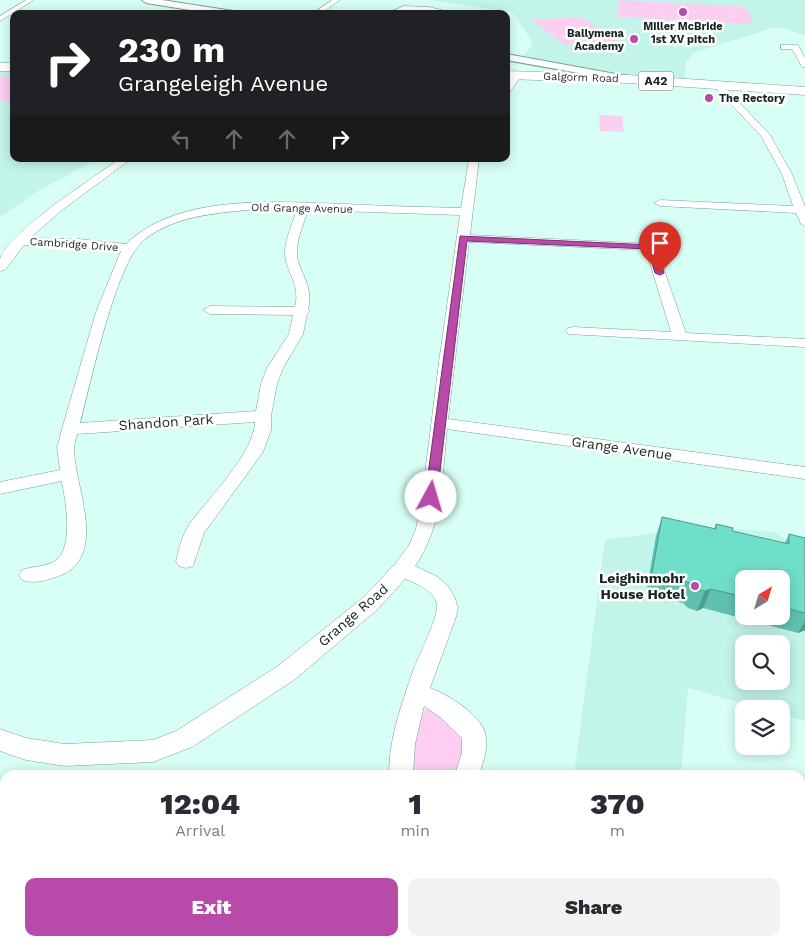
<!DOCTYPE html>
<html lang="en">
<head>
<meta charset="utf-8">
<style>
	body { margin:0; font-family:"Work Sans",sans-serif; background:#f2f2f3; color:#2b2b33; height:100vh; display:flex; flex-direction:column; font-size:19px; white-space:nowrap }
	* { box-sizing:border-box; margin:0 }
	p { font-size:16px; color:#7c7c81 }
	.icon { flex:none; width:28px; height:28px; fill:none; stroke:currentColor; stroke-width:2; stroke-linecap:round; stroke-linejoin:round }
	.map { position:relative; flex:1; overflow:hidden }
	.drawer { position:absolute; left:0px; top:770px; width:805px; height:176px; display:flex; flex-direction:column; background:#fff; border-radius:15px 15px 0 0; box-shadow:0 2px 12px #0003 }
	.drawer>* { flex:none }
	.banner { position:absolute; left:10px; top:10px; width:500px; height:152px; border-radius:10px; box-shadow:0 2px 12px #0003; background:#202124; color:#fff; overflow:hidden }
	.needle { width:32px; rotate:38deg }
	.fabs { position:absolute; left:735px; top:570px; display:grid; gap:10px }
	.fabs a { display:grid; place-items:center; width:55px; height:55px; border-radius:10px; background:#fff; box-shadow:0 2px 12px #0003; font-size:25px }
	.pin { position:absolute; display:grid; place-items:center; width:42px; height:42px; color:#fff; margin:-51px -21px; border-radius:50% 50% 50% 0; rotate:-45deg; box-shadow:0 0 5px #0007 }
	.pin .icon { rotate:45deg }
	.me { position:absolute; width:55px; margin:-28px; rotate:6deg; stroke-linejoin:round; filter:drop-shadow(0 0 4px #0008) }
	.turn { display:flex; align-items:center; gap:18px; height:105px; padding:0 25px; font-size:22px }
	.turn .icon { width:65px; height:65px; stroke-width:2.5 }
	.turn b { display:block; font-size:35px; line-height:42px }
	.lanes { display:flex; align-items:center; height:48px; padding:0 25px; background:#0003; justify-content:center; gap:25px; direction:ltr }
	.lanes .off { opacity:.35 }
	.eta { display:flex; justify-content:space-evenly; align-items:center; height:85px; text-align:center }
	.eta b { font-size:30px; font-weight:800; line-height:35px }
	.action { display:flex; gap:10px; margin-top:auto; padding:10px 25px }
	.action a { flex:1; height:58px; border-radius:10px; background:#b84baa; color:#fff; font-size:20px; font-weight:800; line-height:58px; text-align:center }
	.action a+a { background:#f2f2f3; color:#2b2b33 }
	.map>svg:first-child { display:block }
	.built { fill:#c3f4e9; fill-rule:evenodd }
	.green { fill:#fbcef2 }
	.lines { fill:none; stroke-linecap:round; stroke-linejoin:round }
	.minor-casing { stroke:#7b9f97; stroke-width:1 }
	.tertiary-casing { stroke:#7b9f97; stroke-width:2 }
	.primary-casing { stroke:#7b9f97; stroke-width:1 }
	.minor { fill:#fff; fill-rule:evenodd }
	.tertiary { fill:#fff; fill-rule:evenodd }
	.primary { fill:#fff; fill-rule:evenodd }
	.wall { fill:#60c0ae; fill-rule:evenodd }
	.shaded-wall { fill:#4e9c8d }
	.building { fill:#70dfca; stroke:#4e9c8d }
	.route { fill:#b84baa; stroke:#78316e }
	.poi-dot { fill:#b84baa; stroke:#fff; stroke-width:2 }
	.labels { text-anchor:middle; stroke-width:5; stroke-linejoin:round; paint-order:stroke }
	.far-poi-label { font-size:11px; font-weight:bold; fill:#172622; stroke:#fff }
	.far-street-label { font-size:11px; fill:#172622; stroke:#fff }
	.shield { fill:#fff; stroke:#5d6764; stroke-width:1 }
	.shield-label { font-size:12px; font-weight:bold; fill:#172622 }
	.street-label { font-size:14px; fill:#172622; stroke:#fff }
	.poi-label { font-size:14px; font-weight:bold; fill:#172622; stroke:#fff; text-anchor:end }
</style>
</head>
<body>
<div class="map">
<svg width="805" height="946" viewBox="0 0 805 946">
	<rect width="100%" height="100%" fill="#d7fff6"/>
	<g class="built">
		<path d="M429,0H805V36L784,28H773L693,53L686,62L685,80L629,76L518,57H522L531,47L532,41L512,12Z"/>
		<path d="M0,69H14V159H97L38,191L0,217Z"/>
		<path d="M718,528L775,532L805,554V721L781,714V709H763L688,688L681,775H574L605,540L665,532ZM744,579H781V616H744ZM744,644H781V681H744Z"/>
		<path d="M341,941H622L623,946H342Z"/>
	</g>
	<g class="green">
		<path d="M619,0L747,7L753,24L618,17Z"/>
		<path d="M581,17L618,41L565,45L531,20Z"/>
		<path d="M0,76L14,77V102H0Z"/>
		<path d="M599,115L622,116L624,132L600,131Z"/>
		<path d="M428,708L447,718L467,744L457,775H412C412,760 415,716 428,708Z"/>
	</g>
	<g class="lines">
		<g class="minor-casing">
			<g id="minor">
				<path d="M26,0H34L0,21V16Z"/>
				<path d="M332,0H340L320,14H312Z"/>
				<path d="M404,6L429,7L458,14L412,10L385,14Z"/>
				<path d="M781,45H798L805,58V67H802L792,49H781Z"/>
				<path d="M515,73L522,75L509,93L506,94V85Z"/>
				<path d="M718,82L721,83L770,135L792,174L805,207V226L801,224L796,213L660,206L654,203L660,200L793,206L782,174L761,136L715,87L714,85Z"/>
				<path d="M120,159H131L62,210L30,238L78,239L126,244C178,193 277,202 344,204C383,206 422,207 461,208L469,159H479L470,235L655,244L686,333L805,339V347L568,334L566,331L568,328L573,327L671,332L646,250L469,242L448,419L805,467V479L447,429C442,477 443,526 415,566L436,576L447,585L454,596L458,607L456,617L430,688C447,694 480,714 485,733C489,747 483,762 479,775H455L462,752V738L440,717L424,706L415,744L413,775H389C389,739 401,705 413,671C418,657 439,616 437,604C434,591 416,583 405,579L378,609L294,680L192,747L153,762L65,766L26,760L0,751V729L26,738L65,744L153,740L176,731L278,666L364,597L395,564L409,545L416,529L422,497L439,362L460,215L308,210C304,223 297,238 297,252C297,273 314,281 308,309L310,311L307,314L303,334L283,368L277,384L271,416V430L263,452L204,533L193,566L186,568L179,566L176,561C179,548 182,536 189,525C208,498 254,454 255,422L77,434C76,438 74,444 74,449C74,486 111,560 56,577C45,581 33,584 22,580L19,575L22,570C33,566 46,567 55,561C74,548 66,502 62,483V481L0,494V482L60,470L57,448L62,429L96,312L121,251L78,247L24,245L5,270L0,271C0,267 0,263 0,259C6,234 95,176 120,159ZM266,208L297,209C293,223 285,239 285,252C285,272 301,283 295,307L210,306L203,310L210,314L293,315L289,334L267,368L261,384L256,411L80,423C90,385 116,263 143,241C176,213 225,213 266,208Z"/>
			</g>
		</g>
		<g class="tertiary-casing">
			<g id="tertiary">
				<path d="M142,0H162L233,11L237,14H215L146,3Z"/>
				<path d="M506,54L632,77L633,79L628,82L506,60Z"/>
			</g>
		</g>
		<g class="primary-casing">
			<g id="primary">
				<rect x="0" y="63" width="14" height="8"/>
				<path d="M506,71L628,75L805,87V95L628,83L506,79Z"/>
			</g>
		</g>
		<use href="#minor" class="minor"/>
		<use href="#tertiary" class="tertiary"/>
		<use href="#primary" class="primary"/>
	</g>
	<path class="wall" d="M662,517L714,529L716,524L732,531L785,543L789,534L805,538V630L798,633L703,608L697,611L688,608L683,603L646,593L656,536ZM744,579H781V616H744Z"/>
	<g class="shaded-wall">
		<path d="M711,589L703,608L697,611L705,591Z"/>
		<path d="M805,621V630L798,633Z"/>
	</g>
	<path class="building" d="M662,517L716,529V524L733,528L732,531L789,544V534L805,538V613L781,607V579H744V597L711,589L705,591L695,589L690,583L652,573Z"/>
	<path class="route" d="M460,236L651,245L655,247L664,273L660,275L655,273L648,249L467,241L437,497L431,501L425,497Z"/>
	<g class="poi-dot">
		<circle cx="683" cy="12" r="5"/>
		<circle cx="634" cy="39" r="5"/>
		<circle cx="709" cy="98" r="5"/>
		<circle cx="695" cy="586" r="5"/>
	</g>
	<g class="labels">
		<g class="far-poi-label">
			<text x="683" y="30">Miller McBride<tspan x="683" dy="13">1st XV pitch</tspan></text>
			<text x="624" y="37" text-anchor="end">Ballymena<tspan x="624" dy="13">Academy</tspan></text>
			<text x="719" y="102" text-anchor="start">The Rectory</text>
		</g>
		<g class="far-street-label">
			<text transform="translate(581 77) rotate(2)" y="4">Galgorm Road</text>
			<text transform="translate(302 208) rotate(1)" y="4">Old Grange Avenue</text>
			<text transform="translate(74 244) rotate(4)" y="4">Cambridge Drive</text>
		</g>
		<rect class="shield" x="638.5" y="71.5" width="35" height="19" rx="4"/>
		<g class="shield-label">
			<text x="656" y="85">A42</text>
		</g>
		<g class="street-label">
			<text transform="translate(166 422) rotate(-4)" y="5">Shandon Park</text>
			<text transform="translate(622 448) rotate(8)" y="5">Grange Avenue</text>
			<text transform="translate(353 615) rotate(-41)" y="5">Grange Road</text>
		</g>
		<g class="poi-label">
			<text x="685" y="583">Leighinmohr<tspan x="685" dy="16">House Hotel</tspan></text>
		</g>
	</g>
</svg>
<div class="fabs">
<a><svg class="needle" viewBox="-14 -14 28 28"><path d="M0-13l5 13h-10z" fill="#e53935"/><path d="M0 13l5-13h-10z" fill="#7c7c81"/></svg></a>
<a><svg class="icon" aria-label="search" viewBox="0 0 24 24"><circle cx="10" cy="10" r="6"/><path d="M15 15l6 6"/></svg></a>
<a><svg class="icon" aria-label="layers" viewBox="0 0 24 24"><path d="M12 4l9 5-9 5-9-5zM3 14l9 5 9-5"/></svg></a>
</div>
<div class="pin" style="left:660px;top:273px;background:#d93025"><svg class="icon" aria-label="arrive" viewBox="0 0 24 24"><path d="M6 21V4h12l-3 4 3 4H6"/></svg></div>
<svg class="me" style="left:431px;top:497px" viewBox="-20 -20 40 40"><circle r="19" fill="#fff"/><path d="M0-13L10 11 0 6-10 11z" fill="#b84baa"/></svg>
<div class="banner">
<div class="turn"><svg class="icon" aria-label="right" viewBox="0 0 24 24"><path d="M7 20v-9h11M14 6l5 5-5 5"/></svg><div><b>230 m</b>Grangeleigh Avenue</div></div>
<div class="lanes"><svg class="icon off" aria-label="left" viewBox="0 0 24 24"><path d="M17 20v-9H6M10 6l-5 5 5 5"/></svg><svg class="icon off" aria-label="ahead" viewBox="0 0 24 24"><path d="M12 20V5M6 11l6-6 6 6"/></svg><svg class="icon off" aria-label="ahead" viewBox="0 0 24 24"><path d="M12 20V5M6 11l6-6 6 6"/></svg><svg class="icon" aria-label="right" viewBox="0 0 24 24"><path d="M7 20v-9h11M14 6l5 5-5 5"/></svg></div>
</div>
<section class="drawer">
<div class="eta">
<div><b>12:04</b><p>Arrival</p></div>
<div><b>1</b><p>min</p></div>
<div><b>370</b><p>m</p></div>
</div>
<div class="action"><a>Exit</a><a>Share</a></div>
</section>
</div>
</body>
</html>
